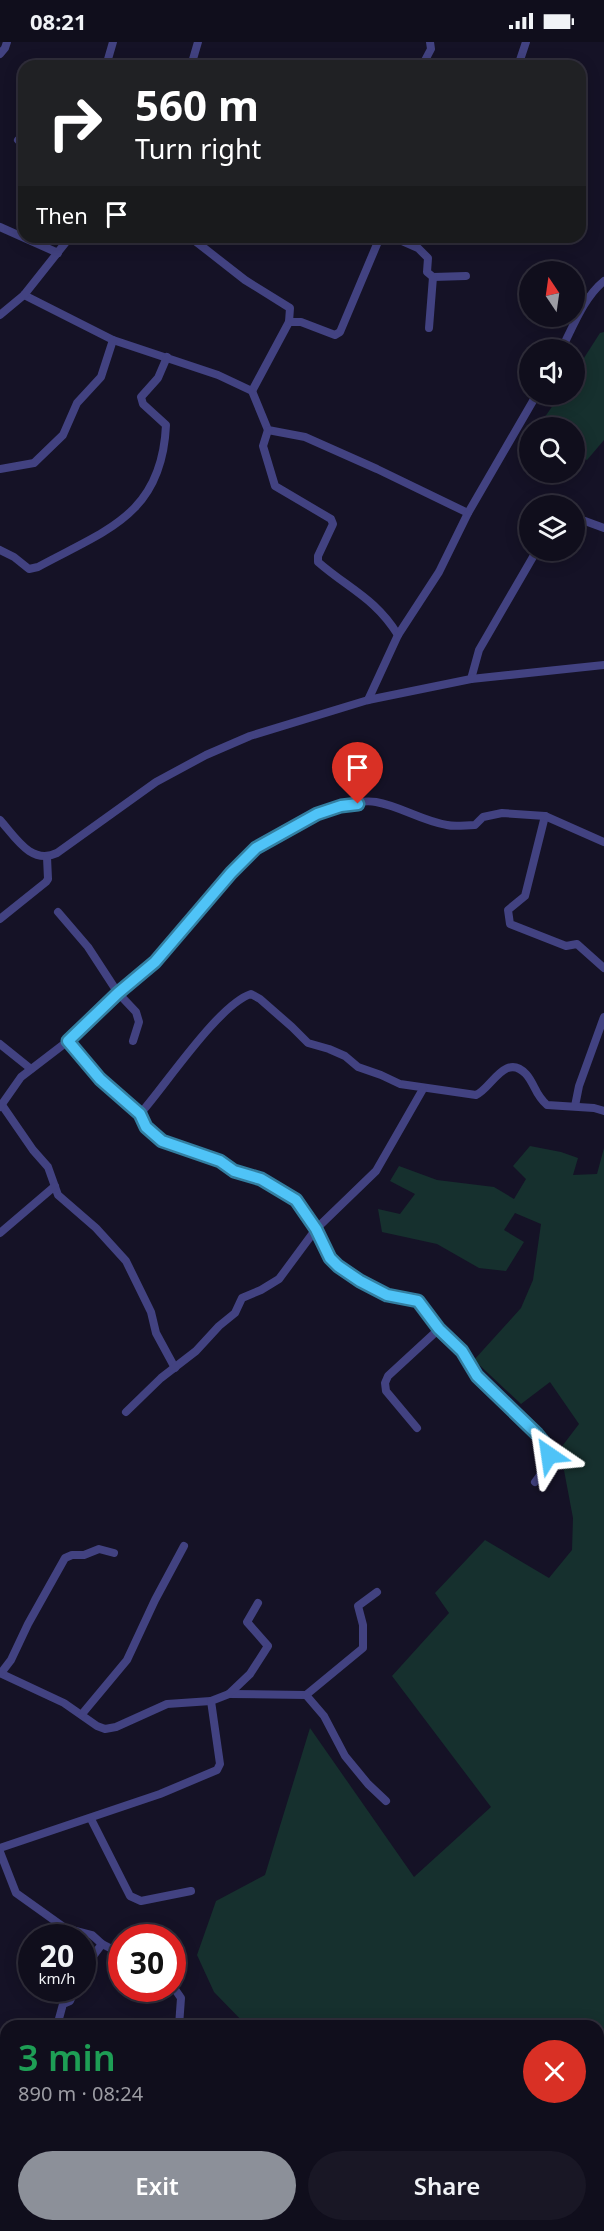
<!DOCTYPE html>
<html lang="en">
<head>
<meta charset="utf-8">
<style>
	body { margin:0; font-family:"Noto Sans",sans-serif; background:#191725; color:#f1f3f6; height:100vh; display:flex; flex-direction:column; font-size:22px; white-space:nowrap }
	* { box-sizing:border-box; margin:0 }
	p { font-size:20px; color:#9c9ca3 }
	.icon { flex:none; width:33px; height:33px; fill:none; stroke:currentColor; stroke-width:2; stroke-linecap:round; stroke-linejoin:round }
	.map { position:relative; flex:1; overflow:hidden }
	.sheet { position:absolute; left:0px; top:1978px; width:604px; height:212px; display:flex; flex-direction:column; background:#100e1c; border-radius:18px 18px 0 0; box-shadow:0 3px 15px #0003,0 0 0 2px #302e3b }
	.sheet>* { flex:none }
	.guide { position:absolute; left:18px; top:18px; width:568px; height:183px; border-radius:18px; box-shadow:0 3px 15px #0003,0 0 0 2px #302e3b; background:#202124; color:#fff; overflow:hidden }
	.needle { width:39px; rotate:347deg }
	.tools { position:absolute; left:519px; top:219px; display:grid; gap:12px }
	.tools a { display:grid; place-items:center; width:66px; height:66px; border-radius:50%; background:#100e1c; box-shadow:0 3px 15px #0003,0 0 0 2px #302e3b; font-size:30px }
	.speed { position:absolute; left:18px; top:1882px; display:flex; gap:12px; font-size:30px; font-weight:700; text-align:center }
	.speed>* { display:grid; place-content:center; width:78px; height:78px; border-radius:50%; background:#100e1c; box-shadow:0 3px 15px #0003,0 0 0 2px #302e3b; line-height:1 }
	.speed small { font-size:15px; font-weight:400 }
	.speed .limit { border:9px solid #d22; background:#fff; color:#111 }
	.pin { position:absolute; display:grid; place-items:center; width:51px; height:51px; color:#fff; margin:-62px -26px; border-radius:50% 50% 50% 0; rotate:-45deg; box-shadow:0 0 6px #0007 }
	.pin .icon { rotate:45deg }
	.me { position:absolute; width:66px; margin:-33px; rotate:328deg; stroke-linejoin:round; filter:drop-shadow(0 0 4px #0008) }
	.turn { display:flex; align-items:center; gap:21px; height:126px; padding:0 18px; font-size:27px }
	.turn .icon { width:78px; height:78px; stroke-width:2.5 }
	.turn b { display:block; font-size:42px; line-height:51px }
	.then { display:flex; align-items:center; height:57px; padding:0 18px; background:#0003; gap:12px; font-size:22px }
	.round { display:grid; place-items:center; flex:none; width:63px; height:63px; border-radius:32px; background:#191725 }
	.overview { display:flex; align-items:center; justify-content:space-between; height:102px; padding:0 18px }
	h1 { font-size:36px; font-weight:600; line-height:45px; color:#1e9e55 }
	.cta { display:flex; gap:12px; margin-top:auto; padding:12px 18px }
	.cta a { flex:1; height:69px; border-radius:36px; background:#8c9099; color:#fff; font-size:24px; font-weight:600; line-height:69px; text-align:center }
	.cta a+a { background:#191725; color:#f1f3f6 }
	.status { display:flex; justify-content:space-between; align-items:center; height:42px; padding:0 30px; background:#100e1c; direction:ltr }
	.status svg { height:16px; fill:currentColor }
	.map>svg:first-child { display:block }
	.green { fill:#16302e }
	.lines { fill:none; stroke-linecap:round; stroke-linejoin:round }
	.minor { stroke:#424281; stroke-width:8 }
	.route-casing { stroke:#337fa1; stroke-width:15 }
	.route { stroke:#4fc3f7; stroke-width:10 }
</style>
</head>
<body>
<div class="status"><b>08:21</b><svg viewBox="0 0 49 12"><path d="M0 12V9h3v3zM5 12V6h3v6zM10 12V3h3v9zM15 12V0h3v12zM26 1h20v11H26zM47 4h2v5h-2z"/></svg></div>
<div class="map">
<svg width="604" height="2189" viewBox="0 0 604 2189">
	<rect width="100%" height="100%" fill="#151226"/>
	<g class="green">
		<path d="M604,290V398L587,418L575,413L574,386L538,385L560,353L574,352L575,330L600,291Z"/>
		<path d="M530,1104L561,1110L578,1116L573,1133L597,1132L604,1106V2189H283L286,2184H598V1984H247L214,1950L197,1913L216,1859L265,1833L310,1686L414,1835L491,1765L392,1634L449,1571L435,1551L485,1498L549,1536L572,1508L573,1476L560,1407L579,1382L550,1340L521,1362L474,1318L521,1266L533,1238L541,1182L515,1171L504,1188L524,1200L506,1229L479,1226L437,1202L382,1190L378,1167L400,1172L415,1152L390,1139L399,1124L437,1138L494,1145L514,1157L526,1137L513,1124Z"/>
	</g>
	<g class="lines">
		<g class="minor">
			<path d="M0,12L5,6L7,0"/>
			<path d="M106,24L113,0"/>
			<path d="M191,24L198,0"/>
			<path d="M422,24L431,7L430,0"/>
			<path d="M518,24L526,0"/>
			<path d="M18,98L24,104"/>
			<path d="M0,185L58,211"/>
			<path d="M190,195L245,238L290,266L289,280L252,349"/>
			<path d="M393,195L418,206L428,216L427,230L433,235L466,234"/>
			<path d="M24,253L113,298L218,333L252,349L268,388L305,395L377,427L468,471"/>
			<path d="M0,273L24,253L70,195"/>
			<path d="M289,280H301L335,293L340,290L380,195"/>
			<path d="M429,286L433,235"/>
			<path d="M561,308C573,285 584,255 604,239"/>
			<path d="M268,388L263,404L275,444L331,477L333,482L318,514V520C349,547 375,556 398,593"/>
			<path d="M0,427L34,421L63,393L77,361L101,335L113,298"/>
			<path d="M574,475L604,486"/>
			<path d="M0,508L14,515L29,527L38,525C106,488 162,473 166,383L143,362L141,355L158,336L167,315"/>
			<path d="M471,637L479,608L537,508"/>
			<path d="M368,658L398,593L439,530L468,471L537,352"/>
			<path d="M545,774L525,854L508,868L510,882L566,904L577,902L604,926"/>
			<path d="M0,778C16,796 31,823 57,811L156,740L206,713L250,694L368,658L471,637L604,623"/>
			<path d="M58,870L88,905L118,951L136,970L139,980L133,999"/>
			<path d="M0,877L46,840L48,837L47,815"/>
			<path d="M68,999L100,1037L140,1072L146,1085L154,1093L162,1099L202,1111L220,1119L234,1129L261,1137L296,1158L316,1187L330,1216L338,1224L360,1239L387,1253L418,1259L439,1287L462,1309L477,1334L537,1392L547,1404L549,1421L535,1440"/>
			<path d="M0,1002L31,1027"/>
			<path d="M2,1063L33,1108L48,1125L58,1153L96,1186L126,1219L151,1270L156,1291L175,1326"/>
			<path d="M575,1064L579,1044L604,975"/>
			<path d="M0,1065L21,1035L68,999L118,951L155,920L242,818C266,796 343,754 376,760C400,764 422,779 447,783C455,785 466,783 475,783L483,775L502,771L545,774L604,800"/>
			<path d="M140,1072C165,1044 219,962 251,952L260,957L292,985L308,1001L329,1007L345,1014L358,1025L381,1033L400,1042L476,1053C491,1047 505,1010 526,1032C535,1042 535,1053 547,1063L594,1066L604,1069"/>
			<path d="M0,1191L55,1144"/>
			<path d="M126,1370L161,1336L196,1309L219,1284L235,1271L242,1256L261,1248L279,1237L316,1187L376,1129L423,1047"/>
			<path d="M417,1386L386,1349L385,1341L388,1334L439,1287"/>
			<path d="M0,1631L64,1661L97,1684L105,1687L116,1685L167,1662L211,1659"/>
			<path d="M1,1631L11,1618L28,1582L65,1516L72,1513H84L99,1507L114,1511"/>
			<path d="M229,1652L306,1653L363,1606V1583L358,1564L377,1550"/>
			<path d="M306,1653L324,1674L345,1714L368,1742L386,1759"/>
			<path d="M82,1672L127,1618L155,1558L184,1504"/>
			<path d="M91,1777L130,1854L141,1859L191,1849"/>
			<path d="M0,1806L160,1752L217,1728L220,1722L211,1659L229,1652L250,1632L268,1604L247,1580L258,1561"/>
			<path d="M0,1810L16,1851L65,1886L92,1893L102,1902L122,1912"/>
			<path d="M82,1929L102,1902"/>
			<path d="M172,1943L181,1956L179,1984"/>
			<path d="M57,1984L63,1962L70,1959L75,1947"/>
			<path d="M0,2109L6,2116"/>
		</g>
	</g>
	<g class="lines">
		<g class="route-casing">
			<path id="route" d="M358,762L341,764L317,772L256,806L231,831L155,920L118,951L68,999L100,1037L140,1072L146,1085L162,1099L220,1119L234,1129L261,1137L296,1158L316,1187L330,1216L338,1224L360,1239L387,1253L418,1259L439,1287L462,1309L477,1334L537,1392L547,1404L549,1413"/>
		</g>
		<use href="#route" class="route"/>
	</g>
</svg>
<div class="tools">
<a><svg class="needle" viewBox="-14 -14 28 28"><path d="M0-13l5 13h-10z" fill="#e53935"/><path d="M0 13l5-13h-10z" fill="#9c9ca3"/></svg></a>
<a><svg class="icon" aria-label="sound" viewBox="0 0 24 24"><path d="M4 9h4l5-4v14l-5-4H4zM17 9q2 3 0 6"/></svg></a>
<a><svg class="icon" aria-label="search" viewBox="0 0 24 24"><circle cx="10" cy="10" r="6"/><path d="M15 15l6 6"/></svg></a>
<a><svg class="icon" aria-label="layers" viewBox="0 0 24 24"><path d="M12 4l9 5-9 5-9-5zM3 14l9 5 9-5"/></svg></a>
</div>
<div class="speed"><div>20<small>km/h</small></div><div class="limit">30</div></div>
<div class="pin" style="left:358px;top:762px;background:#d93025"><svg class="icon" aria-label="arrive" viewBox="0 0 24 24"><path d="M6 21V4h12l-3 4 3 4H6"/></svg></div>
<svg class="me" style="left:549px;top:1413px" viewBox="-20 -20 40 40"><path d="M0-17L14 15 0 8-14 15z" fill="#4fc3f7" stroke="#fff" stroke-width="4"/></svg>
<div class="guide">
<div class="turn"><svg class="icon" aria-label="right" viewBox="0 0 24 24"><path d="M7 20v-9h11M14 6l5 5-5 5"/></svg><div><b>560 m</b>Turn right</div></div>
<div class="then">Then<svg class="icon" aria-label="arrive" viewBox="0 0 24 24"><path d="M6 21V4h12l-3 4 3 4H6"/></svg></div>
</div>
<section class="sheet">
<div class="overview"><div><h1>3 min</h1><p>890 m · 08:24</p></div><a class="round" style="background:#d93025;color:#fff"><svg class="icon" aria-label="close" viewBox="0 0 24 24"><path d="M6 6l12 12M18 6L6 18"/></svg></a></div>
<div class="cta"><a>Exit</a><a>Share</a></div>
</section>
</div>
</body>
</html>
